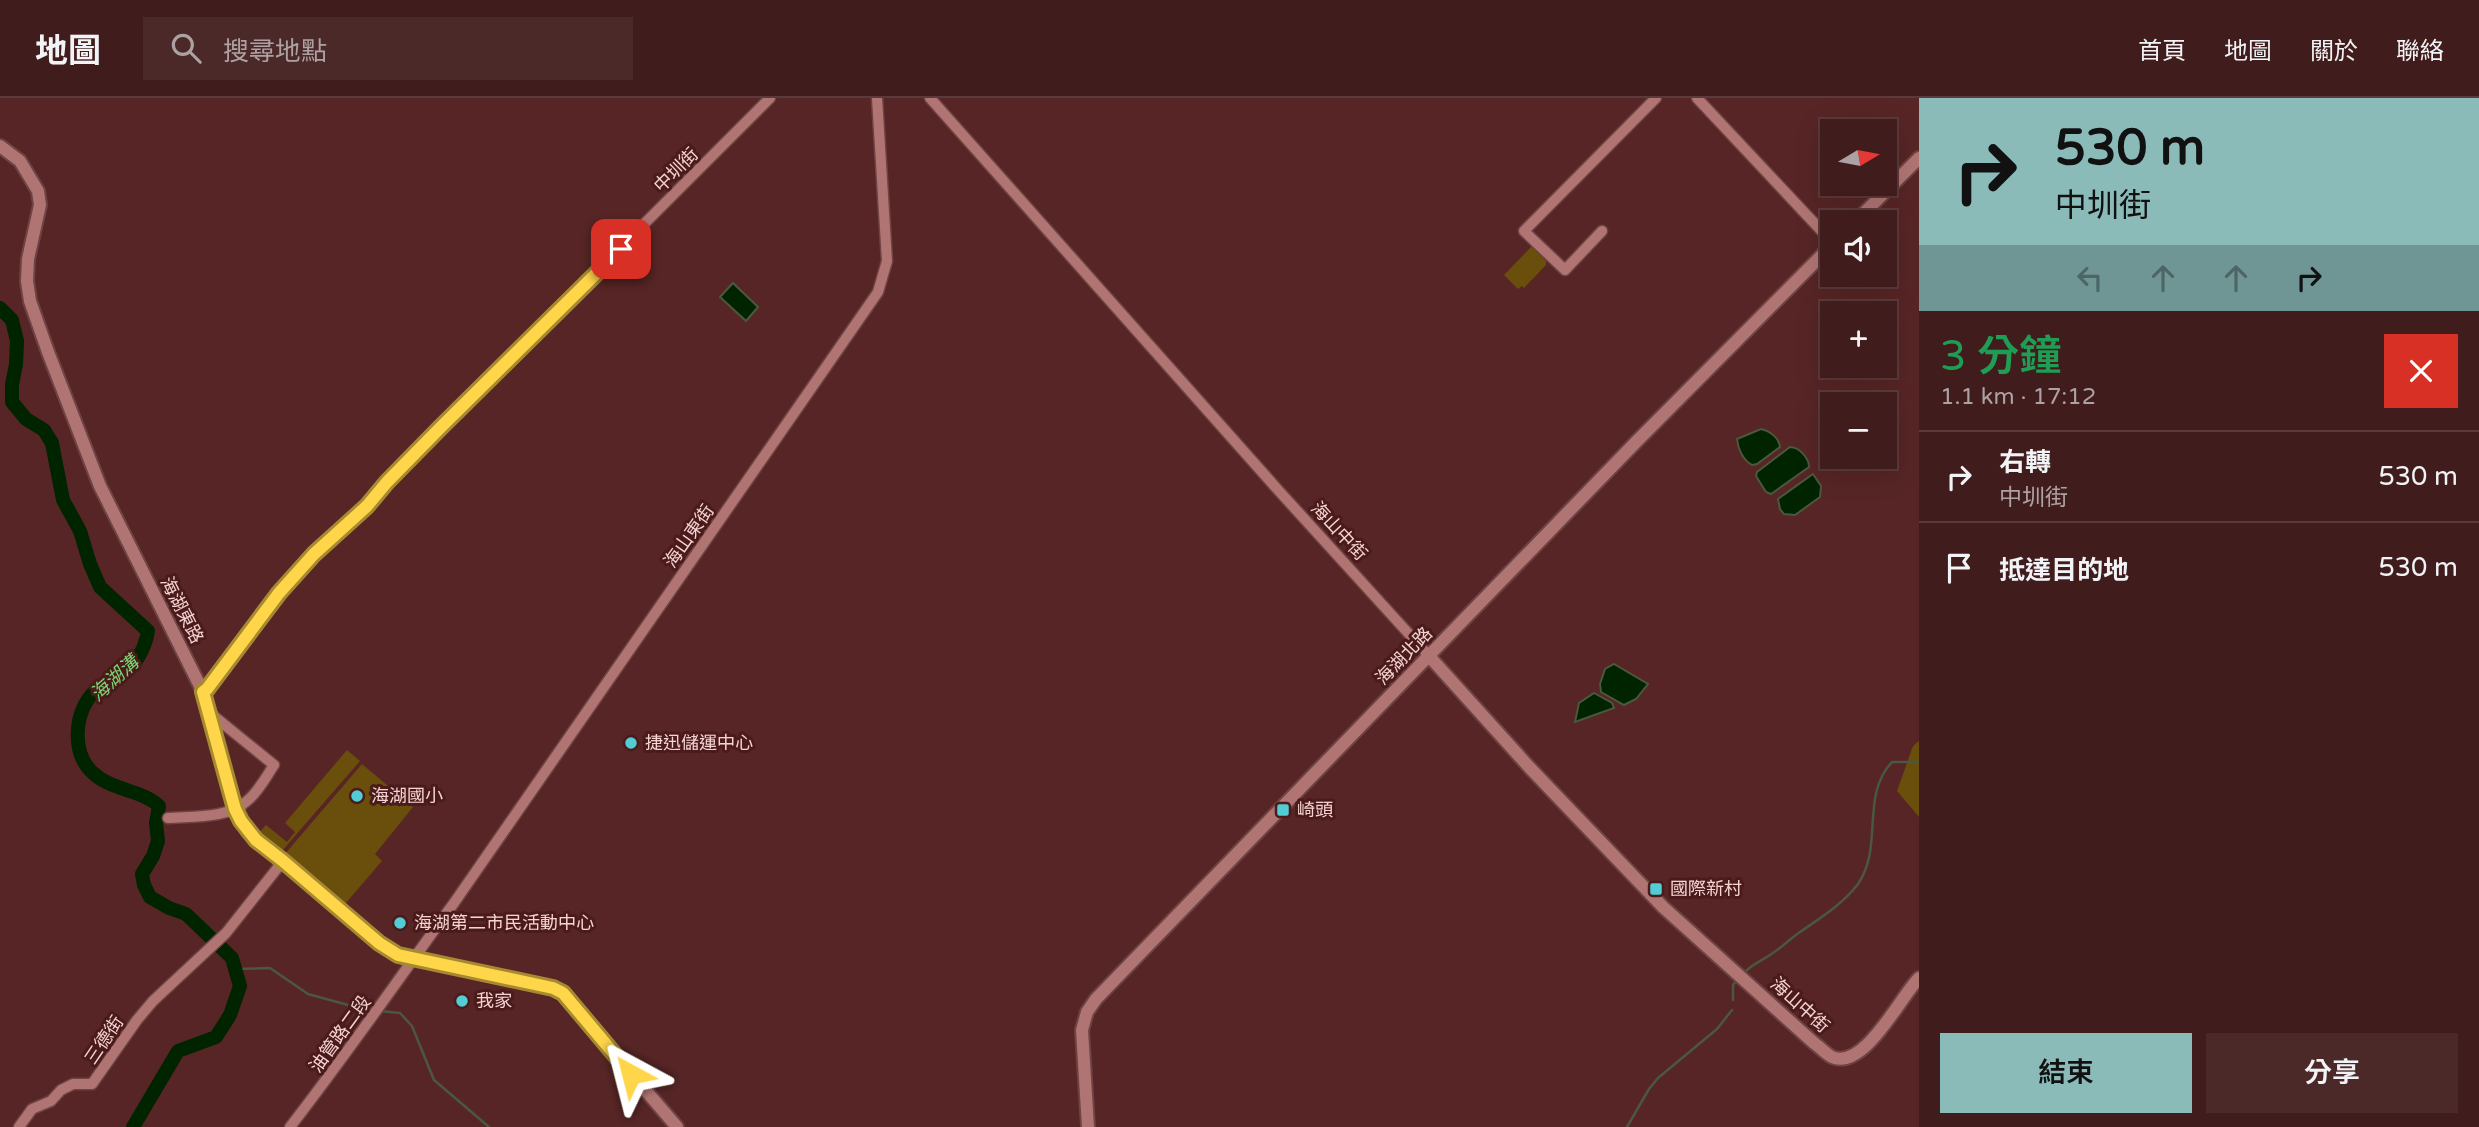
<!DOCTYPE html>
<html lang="zh-TW">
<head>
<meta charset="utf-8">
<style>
	body { margin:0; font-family:"Varela Round","Noto Sans TC",sans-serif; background:#4c2929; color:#f1f3f6; height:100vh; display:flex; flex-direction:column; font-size:26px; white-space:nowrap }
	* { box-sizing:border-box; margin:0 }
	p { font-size:23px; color:#aea1a3 }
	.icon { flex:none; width:38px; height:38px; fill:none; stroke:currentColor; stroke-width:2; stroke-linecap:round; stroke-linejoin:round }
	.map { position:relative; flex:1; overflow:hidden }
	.side { display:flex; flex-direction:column; background:#411c1c; width:560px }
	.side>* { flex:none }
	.guide { background:#8bbbb9; color:#111; overflow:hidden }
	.needle { width:46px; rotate:80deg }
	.buttons { position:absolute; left:1820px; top:21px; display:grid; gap:14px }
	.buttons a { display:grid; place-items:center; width:77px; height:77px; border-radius:0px; background:#411c1c; box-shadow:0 7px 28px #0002,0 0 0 2px #5a3a3b; font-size:35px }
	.pin { position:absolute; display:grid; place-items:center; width:60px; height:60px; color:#fff; margin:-30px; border-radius:14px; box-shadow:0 4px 10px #0006 }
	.me { position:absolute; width:77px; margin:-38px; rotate:322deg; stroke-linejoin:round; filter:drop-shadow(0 0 5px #0008) }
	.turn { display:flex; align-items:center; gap:24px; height:147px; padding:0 21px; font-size:32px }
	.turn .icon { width:91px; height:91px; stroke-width:2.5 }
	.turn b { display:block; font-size:49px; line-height:60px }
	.lanes { display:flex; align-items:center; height:66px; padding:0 21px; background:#0003; justify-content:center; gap:35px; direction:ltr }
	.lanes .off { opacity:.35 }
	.round { display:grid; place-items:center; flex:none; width:74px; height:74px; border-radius:0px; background:#4c2929 }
	.head { display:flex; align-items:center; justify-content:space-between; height:119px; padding:0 21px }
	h1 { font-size:42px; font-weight:600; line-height:52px; color:#1e9e55 }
	.button { display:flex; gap:14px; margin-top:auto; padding:14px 21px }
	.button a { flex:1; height:80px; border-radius:0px; background:#8bbbb9; color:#111; font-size:28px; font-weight:600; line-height:80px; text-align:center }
	.button a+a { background:#4c2929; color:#f1f3f6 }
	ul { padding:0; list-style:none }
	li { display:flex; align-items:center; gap:21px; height:91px; padding:0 21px; border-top:2px solid #5a3a3b }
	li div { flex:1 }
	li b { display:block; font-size:26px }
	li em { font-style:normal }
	header { display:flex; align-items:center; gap:42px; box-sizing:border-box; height:98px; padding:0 35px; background:#411c1c; border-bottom:2px solid #5a3a3b }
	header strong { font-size:33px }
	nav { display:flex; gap:38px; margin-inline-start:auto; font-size:24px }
	.search { width:490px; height:63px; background:#4c2929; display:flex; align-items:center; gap:18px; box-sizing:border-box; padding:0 24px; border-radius:0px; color:#aea1a3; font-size:26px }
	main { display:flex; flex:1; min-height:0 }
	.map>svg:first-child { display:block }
	.green { fill:#6a4e0c }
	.water { fill:#002300; stroke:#4a583f; stroke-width:2 }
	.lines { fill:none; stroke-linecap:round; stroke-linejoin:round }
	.stream { stroke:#4a583f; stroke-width:2.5 }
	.river { stroke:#002300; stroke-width:14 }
	.minor-casing { stroke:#6e4344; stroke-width:13 }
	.tertiary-casing { stroke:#6e4344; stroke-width:16 }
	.minor { stroke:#b07573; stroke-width:10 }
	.tertiary { stroke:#b07573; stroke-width:12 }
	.route-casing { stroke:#a68a30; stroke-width:18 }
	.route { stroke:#ffd54a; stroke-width:12 }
	.poi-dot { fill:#52ccd5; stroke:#4b1a1b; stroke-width:2.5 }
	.labels { text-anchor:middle; stroke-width:6; stroke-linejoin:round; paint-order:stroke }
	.street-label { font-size:18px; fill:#f5d4d2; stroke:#4b1a1b }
	.poi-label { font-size:18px; fill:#f5d4d2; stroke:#4b1a1b; text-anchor:start }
	.water-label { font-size:19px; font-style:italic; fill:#7ad972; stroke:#4b1a1b }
</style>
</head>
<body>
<header>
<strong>地圖</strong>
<div class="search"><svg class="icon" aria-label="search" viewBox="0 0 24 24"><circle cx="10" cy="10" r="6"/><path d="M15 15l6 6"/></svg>搜尋地點</div>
<nav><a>首頁</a><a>地圖</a><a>關於</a><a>聯絡</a></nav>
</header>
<main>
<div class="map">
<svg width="1919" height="1029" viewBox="0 0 1919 1029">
	<rect width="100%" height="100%" fill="#572525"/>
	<g class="green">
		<path d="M1532,148L1546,163V167L1524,190L1522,188L1518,191L1504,177Z"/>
		<path d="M1919,643V719L1897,693L1913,648Z"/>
		<path d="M347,652L360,663L281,754L258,736L266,727L287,744L295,734L285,725Z"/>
		<path d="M362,666L413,709L375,756L382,763L345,806L284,757Z"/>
	</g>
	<g class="water">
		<path d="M733,185L758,209L746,223L720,199Z"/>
		<path d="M1761,331C1770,333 1779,340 1780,349L1757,366L1752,367C1743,362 1738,351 1737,341Z"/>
		<path d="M1790,349C1799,349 1809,360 1809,369L1771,396L1766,394L1756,378L1757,374Z"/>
		<path d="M1813,376L1821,388L1820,399L1795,417L1784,416L1780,411L1778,401Z"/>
		<path d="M1614,566L1648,586L1636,601L1624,607L1601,594L1600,586L1605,571Z"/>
		<path d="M1594,595L1612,605L1614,610L1575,624L1579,605Z"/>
	</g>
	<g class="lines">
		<g class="stream">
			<path d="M235,871L270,870L308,896L359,910L374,912"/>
			<path d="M1744,875C1752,866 1761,863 1770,857C1781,850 1790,841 1800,834C1820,820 1843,806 1858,786C1884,748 1860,698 1892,664H1919"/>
			<path d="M1733,902V887L1737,882"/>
			<path d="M380,913L400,915L412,928L434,982L489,1029"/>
			<path d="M1627,1029L1649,991L1658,980L1717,931L1732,912"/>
		</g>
		<path class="river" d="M0,210L12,222L17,243L16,266L12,287V304L26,321L44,332L52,345L63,402L80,433L90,466L100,489L148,533C145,552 134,570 117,580C109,585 101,587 94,594C74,615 71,655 93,675C112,693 141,691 159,708L156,725L158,743L153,758L142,776L144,787L150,799L169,810L186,816L232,860L240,888L230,917L216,939L178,953L133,1029"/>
		<g class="minor-casing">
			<g id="minor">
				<path d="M930,0L1279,393L1429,558"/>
				<path d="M1697,0L1832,144"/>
				<path d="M1602,133L1565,172L1524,133L1656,0"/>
				<path d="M203,594L279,495L314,456L367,408L387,384L440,329L605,169L641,129L770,0"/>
				<path d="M168,720C193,718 228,721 248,702C259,693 266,679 274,667L210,615"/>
				<path d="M19,1029L32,1011L51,1003L61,992L73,986H92L137,922L153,903L226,835L283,763"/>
				<path d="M290,1029C347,956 399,880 454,805L878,194L887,163L877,0"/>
			</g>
		</g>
		<g class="tertiary-casing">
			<g id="tertiary">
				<path d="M0,48L20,63L38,93L40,107L28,161L27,183L30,203L48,254L100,388L203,594L235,711L248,734L379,845L398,857L553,890L563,896L677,1029"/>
				<path d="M1855,124L1919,60"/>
				<path d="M1429,558L1530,670L1663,809L1814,945C1820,949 1826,956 1832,959C1864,973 1901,898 1919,880"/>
				<path d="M1088,1029L1082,932L1087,914L1096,901L1637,343L1832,147"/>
			</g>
		</g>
		<use href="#minor" class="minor"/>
		<use href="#tertiary" class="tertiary"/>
	</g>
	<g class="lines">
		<g class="route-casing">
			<path id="route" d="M621,151L440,330L387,384L367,408L314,456L279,495L207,591L203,594L235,711L241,723L256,742L283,763L379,845L398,857L553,890L563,895L631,976"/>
		</g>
		<use href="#route" class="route"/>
	</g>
	<g class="poi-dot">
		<circle cx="631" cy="645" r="7"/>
		<circle cx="357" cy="698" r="7"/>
		<rect x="1276" y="705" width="14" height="14" rx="3.5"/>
		<rect x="1649" y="784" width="14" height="14" rx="3.5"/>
		<circle cx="400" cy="825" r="7"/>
		<circle cx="462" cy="903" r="7"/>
	</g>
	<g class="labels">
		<g class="street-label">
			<text transform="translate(676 72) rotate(-45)" y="6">中圳街</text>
			<text transform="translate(1339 433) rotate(47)" y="6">海山中街</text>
			<text transform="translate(689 438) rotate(-55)" y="6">海山東街</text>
			<text transform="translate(182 512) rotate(63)" y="6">海湖東路</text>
			<text transform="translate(1404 558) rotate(-46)" y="6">海湖北路</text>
			<text transform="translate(1800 907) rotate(42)" y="6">海山中街</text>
			<text transform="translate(340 936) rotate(-54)" y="6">油管路二段</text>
			<text transform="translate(104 942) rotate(-56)" y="6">三德街</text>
		</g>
		<g class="poi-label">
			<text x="645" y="651">捷迅儲運中心</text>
			<text x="371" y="704">海湖國小</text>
			<text x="1297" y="718">崎頭</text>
			<text x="1670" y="797">國際新村</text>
			<text x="414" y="831">海湖第二市民活動中心</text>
			<text x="476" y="909">我家</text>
		</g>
		<g class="water-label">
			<text transform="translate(114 580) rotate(-42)" y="7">海湖溝</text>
		</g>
	</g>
</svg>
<div class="buttons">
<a><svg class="needle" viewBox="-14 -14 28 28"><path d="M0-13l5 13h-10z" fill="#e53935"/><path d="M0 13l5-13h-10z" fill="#aea1a3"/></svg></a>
<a><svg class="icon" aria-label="sound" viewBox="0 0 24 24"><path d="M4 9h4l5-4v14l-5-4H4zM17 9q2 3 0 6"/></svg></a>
<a>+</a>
<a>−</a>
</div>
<div class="pin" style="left:621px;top:151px;background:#d93025"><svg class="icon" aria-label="arrive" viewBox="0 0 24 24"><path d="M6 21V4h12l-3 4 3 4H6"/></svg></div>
<svg class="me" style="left:631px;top:976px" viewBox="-20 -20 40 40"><path d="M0-17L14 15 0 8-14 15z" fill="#ffd54a" stroke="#fff" stroke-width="4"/></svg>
</div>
<section class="side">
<div class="guide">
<div class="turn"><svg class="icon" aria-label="right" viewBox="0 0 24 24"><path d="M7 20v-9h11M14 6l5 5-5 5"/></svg><div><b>530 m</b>中圳街</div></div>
<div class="lanes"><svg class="icon off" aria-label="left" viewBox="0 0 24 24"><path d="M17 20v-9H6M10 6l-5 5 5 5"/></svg><svg class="icon off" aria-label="ahead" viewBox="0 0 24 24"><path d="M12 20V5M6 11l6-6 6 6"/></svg><svg class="icon off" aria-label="ahead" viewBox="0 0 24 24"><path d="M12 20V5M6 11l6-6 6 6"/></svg><svg class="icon" aria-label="right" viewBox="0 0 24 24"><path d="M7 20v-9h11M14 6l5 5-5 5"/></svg></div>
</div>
<div class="head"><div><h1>3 分鐘</h1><p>1.1 km · 17:12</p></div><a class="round" style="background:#d93025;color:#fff"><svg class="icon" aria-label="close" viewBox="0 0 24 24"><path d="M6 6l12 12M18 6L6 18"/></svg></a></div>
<ul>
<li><svg class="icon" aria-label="right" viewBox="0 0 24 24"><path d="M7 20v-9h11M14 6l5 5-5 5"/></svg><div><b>右轉</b><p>中圳街</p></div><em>530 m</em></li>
<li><svg class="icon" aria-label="arrive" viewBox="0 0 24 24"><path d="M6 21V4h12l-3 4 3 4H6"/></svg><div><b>抵達目的地</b></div><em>530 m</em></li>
</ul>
<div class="button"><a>結束</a><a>分享</a></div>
</section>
</main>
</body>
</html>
